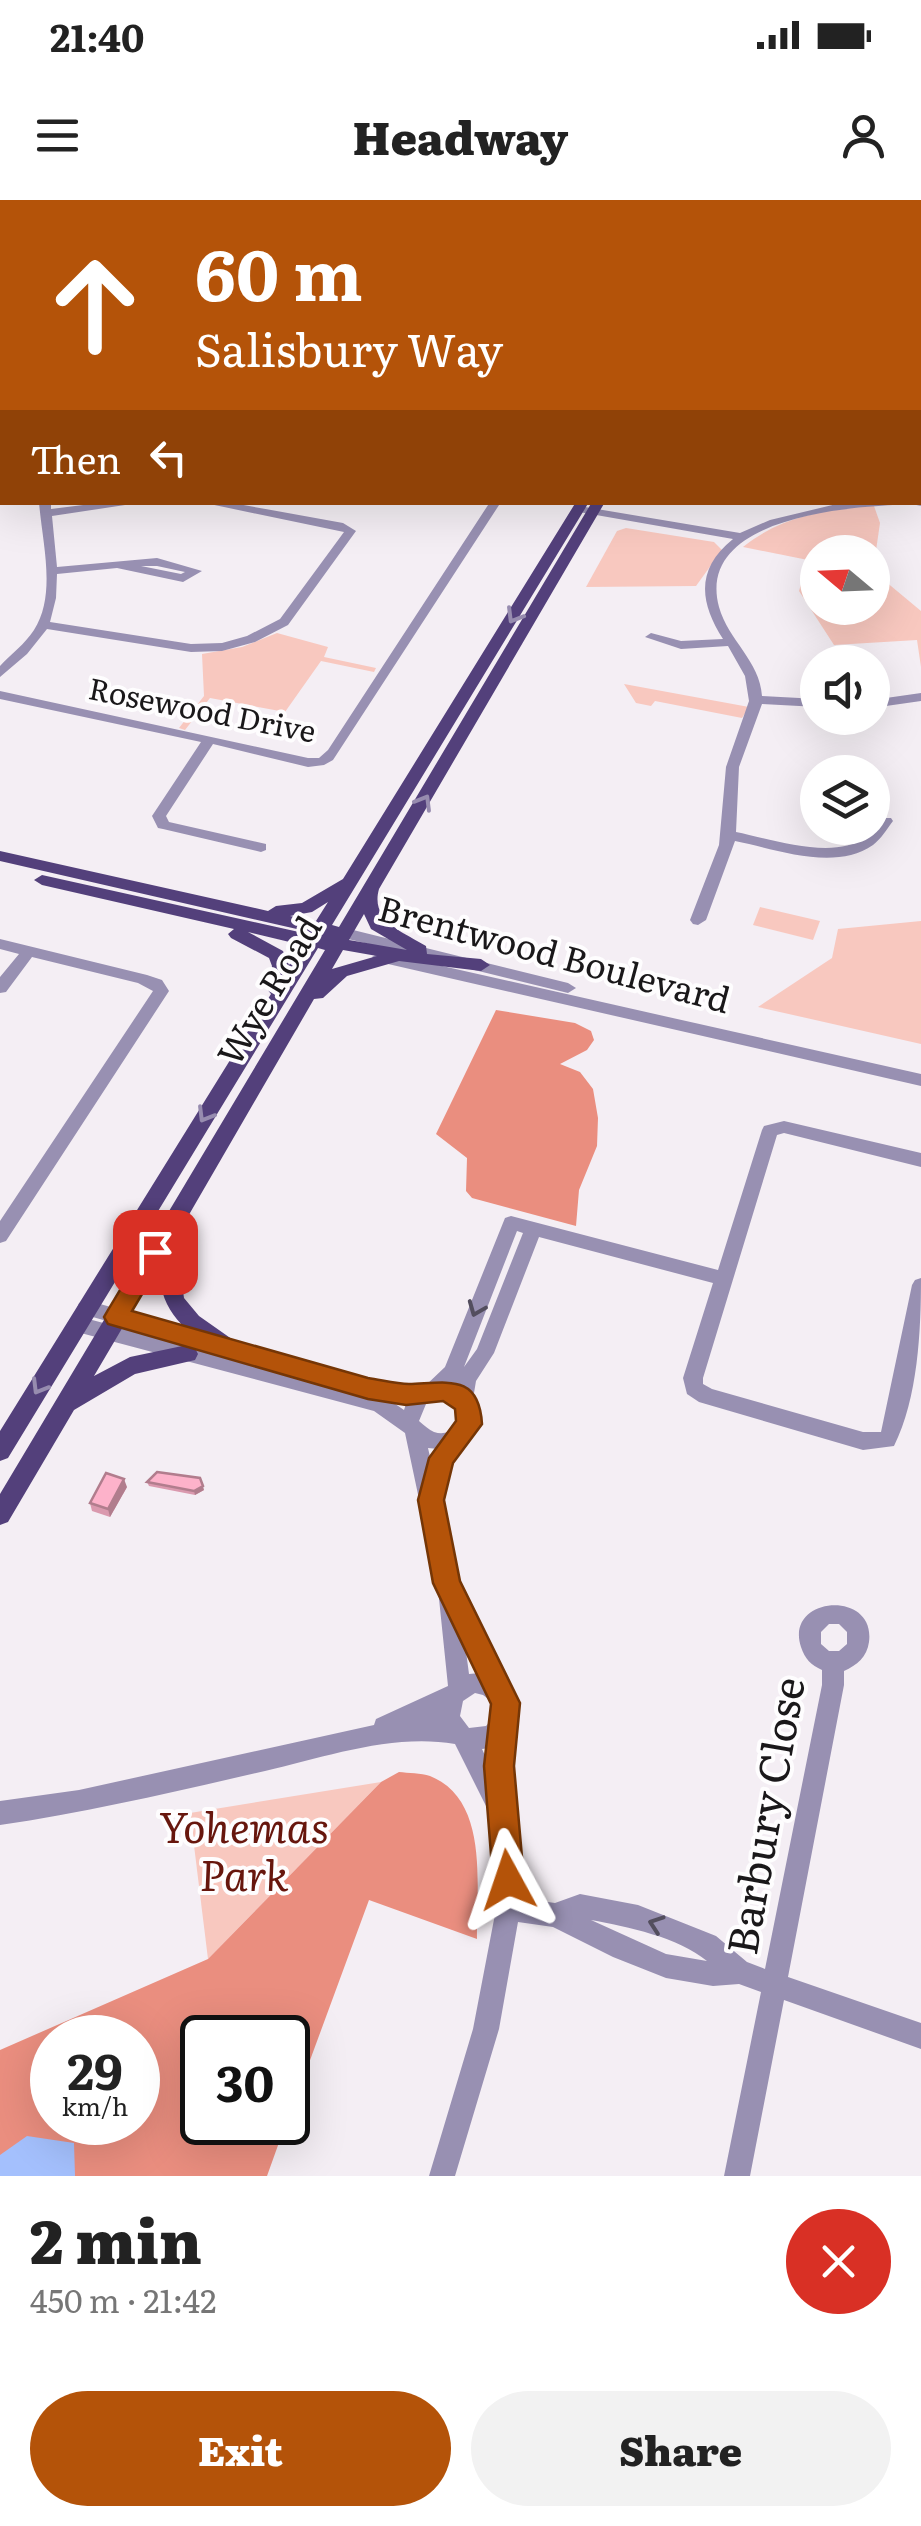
<!DOCTYPE html>
<html lang="en">
<head>
<meta charset="utf-8">
<style>
	body { margin:0; font-family:Literata,serif; background:#f2f2f2; color:#222; height:100vh; display:flex; flex-direction:column; font-size:38px; white-space:nowrap }
	* { box-sizing:border-box; margin:0 }
	p { font-size:32px; color:#767676 }
	.icon { flex:none; width:55px; height:55px; fill:none; stroke:currentColor; stroke-width:2; stroke-linecap:round; stroke-linejoin:round }
	.map { position:relative; height:1976px; overflow:hidden }
	.side { display:flex; flex-direction:column; background:#fff; flex:1 }
	.side>* { flex:none }
	.top-card { position:absolute; left:0px; top:0px; width:922px; height:305px; box-shadow:0 10px 40px #0002; background:#b45309; color:#fff; overflow:hidden }
	.needle { width:65px; rotate:289deg }
	.buttons { position:absolute; left:800px; top:335px; display:grid; gap:20px }
	.buttons a { display:grid; place-items:center; width:90px; height:90px; border-radius:50%; background:#fff; box-shadow:0 10px 40px #0002; font-size:50px }
	.speed { position:absolute; left:30px; top:1815px; display:flex; gap:20px; font-size:50px; font-weight:700; text-align:center }
	.speed>* { display:grid; place-content:center; width:130px; height:130px; border-radius:50%; background:#fff; box-shadow:0 10px 40px #0002; line-height:1 }
	.speed small { font-size:25px; font-weight:400 }
	.speed .limit { border:5px solid #111; border-radius:15px; background:#fff; color:#111 }
	.pin { position:absolute; display:grid; place-items:center; width:85px; height:85px; color:#fff; margin:-42px; border-radius:20px; box-shadow:0 5px 15px #0006 }
	.me { position:absolute; width:110px; margin:-55px; rotate:355deg; stroke-linejoin:round; filter:drop-shadow(0 0 8px #0008) }
	.turn { display:flex; align-items:center; gap:35px; height:210px; padding:0 30px; font-size:45px }
	.turn .icon { width:130px; height:130px; stroke-width:2.5 }
	.turn b { display:block; font-size:70px; line-height:85px }
	.then { display:flex; align-items:center; height:95px; padding:0 30px; background:#0003; gap:20px; font-size:38px }
	.round { display:grid; place-items:center; flex:none; width:105px; height:105px; border-radius:52px; background:#f2f2f2 }
	.summary { display:flex; align-items:center; justify-content:space-between; height:170px; padding:0 30px }
	h1 { font-size:60px; font-weight:800; line-height:75px }
	.cta { display:flex; gap:20px; margin-top:auto; padding:20px 30px }
	.cta a { flex:1; height:115px; border-radius:60px; background:#b45309; color:#fff; font-size:40px; font-weight:800; line-height:115px; text-align:center }
	.cta a+a { background:#f2f2f2; color:#222 }
	.status { display:flex; justify-content:space-between; align-items:center; height:70px; padding:0 50px; background:#fff; direction:ltr }
	.status svg { height:28px; fill:currentColor }
	header { display:flex; justify-content:space-between; align-items:center; height:130px; padding:0 30px; background:#fff; font-size:45px; font-weight:800 }
	.map>svg:first-child { display:block }
	.green { fill:#f8c8bf; fill-rule:evenodd }
	.forest { fill:#ea8e7f; fill-rule:evenodd }
	.water { fill:#a4c0fd }
	.lines { fill:none; stroke-linecap:round; stroke-linejoin:round }
	.minor { fill:#9890b2; fill-rule:evenodd }
	.major { fill:#53407b; fill-rule:evenodd }
	.wall { fill:#da99ae }
	.shaded-wall { fill:#b17d8d }
	.building { fill:#fdb2ca; stroke:#b17d8d; stroke-width:2.5 }
	.oneway { stroke:#978caf }
	.oneway2 { stroke:#534e5e }
	.route { fill:#b45309; stroke:#753606; stroke-width:2.5 }
	.labels { text-anchor:middle; stroke-width:8; stroke-linejoin:round; paint-order:stroke }
	.far-street-label { font-size:30px; fill:#1a181a; stroke:#fefdfe }
	.street-label { font-size:35px; fill:#1a181a; stroke:#fefdfe }
	.near-street-label { font-size:42px; fill:#1a181a; stroke:#fefdfe }
	.near-park-label { font-size:42px; font-style:italic; fill:#67160d; stroke:#fefdfe }
</style>
</head>
<body>
<div class="status"><b>21:40</b><svg viewBox="0 0 49 12"><path d="M0 12V9h3v3zM5 12V6h3v6zM10 12V3h3v9zM15 12V0h3v12zM26 1h20v11H26zM47 4h2v5h-2z"/></svg></div>
<header><svg class="icon" aria-label="menu" viewBox="0 0 24 24"><path d="M4 6h16M4 12h16M4 18h16"/></svg>Headway<svg class="icon" aria-label="person" viewBox="0 0 24 24"><circle cx="12" cy="8" r="4"/><path d="M4 21q1-7 8-7t8 7"/></svg></header>
<div class="map">
<svg width="921" height="1976" viewBox="0 0 921 1976">
	<rect width="100%" height="100%" fill="#f4eef4"/>
	<g class="green">
		<path d="M874,306L880,323L873,371L921,411V467L917,440L834,445L799,391L808,360L743,347C783,315 825,310 874,306ZM818,352H872V408H818Z"/>
		<path d="M626,328L714,342L722,350L696,386L586,387L617,331Z"/>
		<path d="M277,433L328,447L324,457L376,468L374,472L321,461L285,512L210,498L185,530L179,528L204,496L202,454L242,447Z"/>
		<path d="M624,484L749,507L742,518L655,501L651,506L636,503Z"/>
		<path d="M760,707L820,721L813,740L753,725Z"/>
		<path d="M921,721V844L758,807L832,758L838,729Z"/>
		<path d="M381,1582L208,1759L190,1613Z"/>
	</g>
	<g class="forest">
		<path d="M496,810L575,823L591,831L594,840L587,850L560,864L580,872L593,889L598,918L597,946L579,990L576,1026L472,998L466,991L467,958L436,934Z"/>
		<path d="M399,1572C408,1573 421,1573 430,1576C490,1600 476,1687 477,1739L369,1700L288,1920V1838H202V1922L286,1923L267,1976H0V1850L208,1759L381,1582ZM52,1838H138V1922H52Z"/>
	</g>
	<path class="water" d="M27,1936L74,1943L75,1976H0V1955Z"/>
	<g class="lines">
		<g class="minor">
			<path d="M648,0H674L676,2H652Z"/>
			<path d="M800,0H828L830,2H804Z"/>
			<path d="M833,0H884L886,2H837Z"/>
			<path d="M920,1H921V7L920,2H917Z"/>
			<path d="M0,2L2,3V8H0Z"/>
			<rect x="920" y="18" width="1" height="6"/>
			<rect x="0" y="260" width="2" height="6"/>
			<path d="M920,300L921,306L902,302H920Z"/>
			<path d="M39,302H51V309L107,302H145L52,316L57,367L157,358L202,371L183,382L117,368L57,374L56,398L50,422L191,444L222,443L247,436L280,419L344,332L200,302H227L343,323L356,331L288,425L255,442L222,451L191,452L47,429L27,454L0,477V466C11,454 25,444 34,430C57,394 42,342 39,302ZM141,366H157L185,372L181,374Z"/>
			<path d="M490,302H501L333,560L324,565L308,567L213,544L166,616L169,622L266,644V650L261,652L163,629L158,628L152,616L201,542L0,499V491L308,558H319L328,550Z"/>
			<path d="M845,302H898L893,305C836,308 696,321 719,407C728,440 760,461 762,496L818,499V507L762,504L739,567L736,632C771,639 835,661 865,637C871,632 876,624 881,618H891L893,621C887,629 881,639 873,645C834,672 776,649 735,641L706,720L698,725L693,724L690,720L719,645L726,567L749,501L745,476L728,446L681,449L645,437L651,433L681,441L723,439C699,401 696,369 733,339L579,312L573,309L579,306L740,333L770,320Z"/>
			<path d="M921,493V501L872,508V500Z"/>
			<path d="M345,728L568,783L576,788L568,793L340,737L337,733L340,729Z"/>
			<path d="M0,739L147,775L162,780L169,791L6,1041L0,1043V1021L153,791L138,783L32,757L6,792L0,793V777L19,754L0,749Z"/>
			<path d="M380,752L921,874V886L375,761L372,757Z"/>
			<path d="M784,921L921,953V967L784,933L777,935L703,1178V1184L712,1189L863,1232H881L912,1085L915,1080L921,1078C921,1131 918,1198 894,1246L863,1250L699,1202L687,1194L683,1178L713,1083L539,1037L494,1153L476,1181L473,1199L480,1215L478,1222L472,1234L461,1243L449,1267L440,1302L459,1388L517,1503L510,1566L519,1698L555,1703L580,1694L638,1705L716,1736L747,1762L765,1769L822,1485V1470C811,1465 805,1459 801,1447C784,1396 876,1389 869,1442C867,1457 857,1465 844,1471V1485L788,1777L921,1823V1849L784,1800L750,1976H724L761,1792L739,1784L713,1786L666,1778L613,1757L553,1727L518,1722L499,1829L455,1976H429L473,1829L496,1709L491,1616L455,1544C393,1533 325,1557 265,1571C177,1591 90,1612 0,1625V1601L79,1590L374,1525L376,1519L448,1486L438,1389L405,1233L374,1211L77,1132L70,1129L68,1124L70,1119L77,1116L217,1153L79,1113L77,1108L79,1103L86,1100L368,1180L424,1187L445,1167L505,1018L511,1016L718,1070L762,930L764,926ZM517,1031L523,1033L477,1149L464,1167ZM388,1199L407,1201L404,1210ZM436,1200L456,1205C462,1220 453,1238 434,1232C429,1230 424,1225 419,1221L426,1204ZM428,1248L438,1249L431,1261ZM829,1424H839L847,1432V1444L839,1451H829L821,1444V1432ZM465,1444L480,1473L469,1474ZM475,1493L483,1495L495,1504L493,1518L486,1526L469,1528L460,1516L463,1501ZM490,1548L488,1562L482,1549ZM591,1720C628,1727 678,1737 707,1761L666,1754Z"/>
		</g>
		<g class="major">
			<path d="M748,0H758L759,2H749Z"/>
			<path d="M576,302H589L332,725L339,727L592,302H605L379,689C370,721 403,732 426,746L427,754L481,759L490,765L481,771L399,761L347,776L323,798L314,799L183,1025L180,1071L184,1098L199,1116L236,1142L239,1148L236,1154L228,1157L220,1154C185,1131 157,1110 160,1064L94,1176L130,1157L187,1145L195,1148L198,1154L195,1160L135,1174L74,1210L8,1322L0,1325V1294L325,750L318,748L8,1258L0,1261V1231L271,794L267,789L272,766L269,758L231,738L228,734L234,729L42,685L34,680L42,675L308,734L310,732L0,661V651L268,711L276,706L302,703L343,679ZM328,702L316,721L290,716L312,712ZM364,714L371,729L407,750L349,740ZM248,732L302,745L289,765L283,751ZM343,750L377,756L332,769Z"/>
		</g>
	</g>
	<g class="wall">
		<path d="M147,1282L204,1290L195,1295L149,1286Z"/>
		<path d="M127,1287L110,1317L92,1311L90,1303Z"/>
	</g>
	<g class="shaded-wall">
		<path d="M124,1279L127,1287L110,1317L108,1309Z"/>
		<path d="M203,1286L204,1290L195,1295L194,1291Z"/>
	</g>
	<g class="building">
		<path d="M157,1272L200,1278L203,1286L194,1291L147,1282Z"/>
		<path d="M106,1273L124,1279L108,1309L90,1303Z"/>
	</g>
	<defs><path id="oneway-chevron" d="M-2-3.5L2.5 0L-2 3.5" fill="none" stroke-width="1.6" stroke-linecap="round" stroke-linejoin="round" transform="scale(2.5)"/></defs>
	<g class="oneway">
		<use href="#oneway-chevron" transform="translate(514 416) rotate(121)"/>
		<use href="#oneway-chevron" transform="translate(424 602) rotate(-59)"/>
		<use href="#oneway-chevron" transform="translate(205 915) rotate(121)"/>
		<use href="#oneway-chevron" transform="translate(39 1187) rotate(121)"/>
	</g>
	<g class="oneway2">
		<use href="#oneway-chevron" transform="translate(476 1109) rotate(112)"/>
		<use href="#oneway-chevron" transform="translate(656 1724) rotate(-161)"/>
	</g>
	<path class="route" d="M155,1042L163,1045L167,1052L132,1111L368,1178C382,1180 396,1184 409,1184C447,1183 479,1173 482,1224L453,1263L444,1300L460,1381L520,1503L514,1566L524,1680L519,1690L508,1695L497,1690L493,1680L484,1566L491,1504L433,1383L418,1300L429,1258L456,1221L455,1209L443,1201L406,1205L368,1199L108,1124L104,1117L108,1110L147,1045Z"/>
	<g class="labels">
		<g class="far-street-label">
			<text transform="translate(202 511) rotate(11)" y="10">Rosewood Drive</text>
		</g>
		<g class="street-label">
			<text transform="translate(554 755) rotate(15)" y="12">Brentwood Boulevard</text>
			<text transform="translate(270 791) rotate(-59)" y="12">Wye Road</text>
		</g>
		<g class="near-street-label">
			<text transform="translate(766 1616) rotate(-80)" y="15">Barbury Close</text>
		</g>
		<g class="near-park-label">
			<text x="244" y="1643">Yohemas<tspan x="244" dy="48">Park</tspan></text>
		</g>
	</g>
</svg>
<div class="buttons">
<a><svg class="needle" viewBox="-14 -14 28 28"><path d="M0-13l5 13h-10z" fill="#e53935"/><path d="M0 13l5-13h-10z" fill="#767676"/></svg></a>
<a><svg class="icon" aria-label="sound" viewBox="0 0 24 24"><path d="M4 9h4l5-4v14l-5-4H4zM17 9q2 3 0 6"/></svg></a>
<a><svg class="icon" aria-label="layers" viewBox="0 0 24 24"><path d="M12 4l9 5-9 5-9-5zM3 14l9 5 9-5"/></svg></a>
</div>
<div class="speed"><div>29<small>km/h</small></div><div class="limit">30</div></div>
<div class="pin" style="left:155px;top:1052px;background:#d93025"><svg class="icon" aria-label="arrive" viewBox="0 0 24 24"><path d="M6 21V4h12l-3 4 3 4H6"/></svg></div>
<svg class="me" style="left:508px;top:1680px" viewBox="-20 -20 40 40"><path d="M0-17L14 15 0 8-14 15z" fill="#b45309" stroke="#fff" stroke-width="4"/></svg>
<div class="top-card">
<div class="turn"><svg class="icon" aria-label="ahead" viewBox="0 0 24 24"><path d="M12 20V5M6 11l6-6 6 6"/></svg><div><b>60 m</b>Salisbury Way</div></div>
<div class="then">Then<svg class="icon" aria-label="left" viewBox="0 0 24 24"><path d="M17 20v-9H6M10 6l-5 5 5 5"/></svg></div>
</div>
</div>
<section class="side">
<div class="summary"><div><h1>2 min</h1><p>450 m · 21:42</p></div><a class="round" style="background:#d93025;color:#fff"><svg class="icon" aria-label="close" viewBox="0 0 24 24"><path d="M6 6l12 12M18 6L6 18"/></svg></a></div>
<div class="cta"><a>Exit</a><a>Share</a></div>
</section>
</body>
</html>
